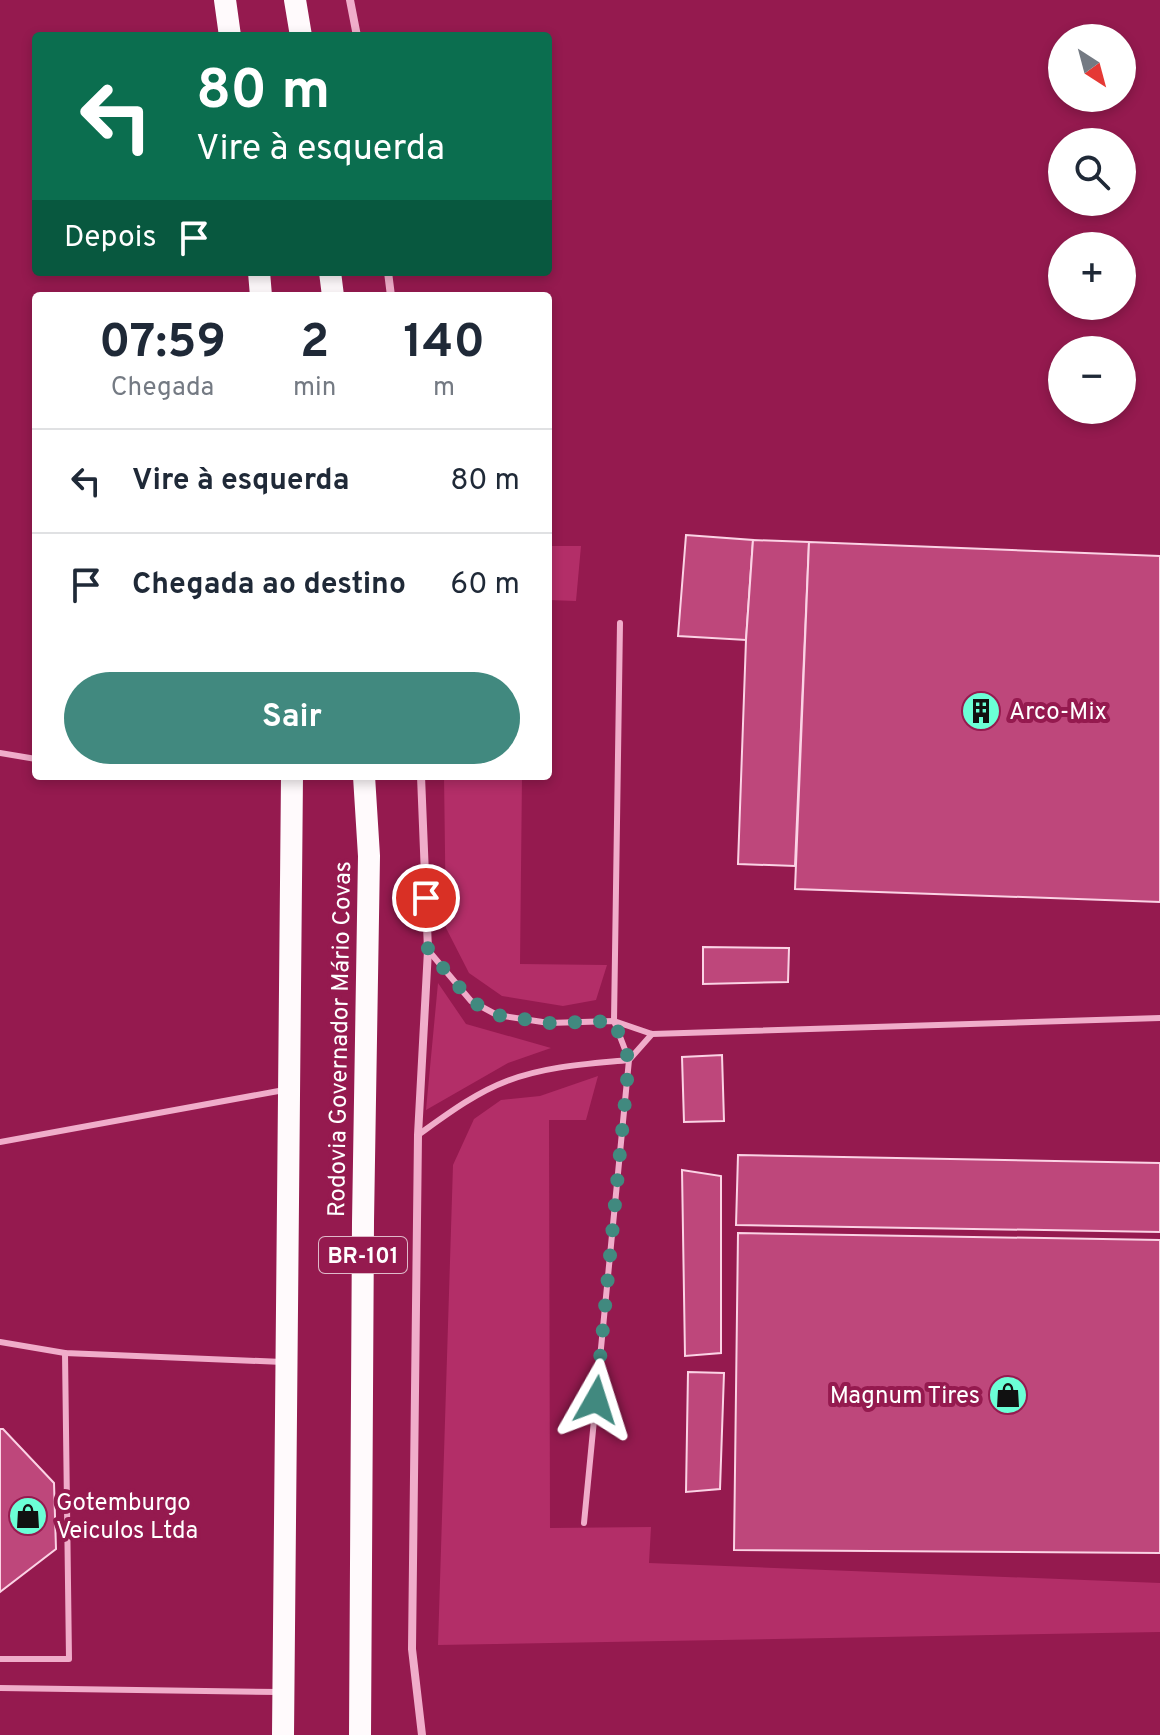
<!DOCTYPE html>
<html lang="pt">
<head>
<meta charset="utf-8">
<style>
	body { margin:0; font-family:Overpass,sans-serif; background:#f6f6f7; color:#1f2937; height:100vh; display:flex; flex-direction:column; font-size:30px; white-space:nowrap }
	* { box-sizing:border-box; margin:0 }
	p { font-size:26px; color:#747a83 }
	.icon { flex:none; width:44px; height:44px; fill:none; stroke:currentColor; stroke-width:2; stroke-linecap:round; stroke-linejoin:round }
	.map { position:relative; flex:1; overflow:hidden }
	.side { position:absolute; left:32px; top:292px; width:520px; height:488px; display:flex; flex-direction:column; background:#fff; border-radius:8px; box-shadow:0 4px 12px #0003 }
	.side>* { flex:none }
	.banner { position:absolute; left:32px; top:32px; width:520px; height:244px; border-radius:8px; box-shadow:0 4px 12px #0003; background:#0b6e4f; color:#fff; overflow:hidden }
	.needle { width:52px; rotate:144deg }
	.controls { position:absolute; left:1048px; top:24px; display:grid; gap:16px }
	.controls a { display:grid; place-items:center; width:88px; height:88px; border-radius:50%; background:#fff; box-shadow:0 4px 12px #0003; font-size:40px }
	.pin { position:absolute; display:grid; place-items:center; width:68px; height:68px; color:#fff; margin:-34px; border:4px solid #fff; border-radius:50%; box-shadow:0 2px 8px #0007 }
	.me { position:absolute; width:88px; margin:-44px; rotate:6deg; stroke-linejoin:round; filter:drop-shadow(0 0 6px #0008) }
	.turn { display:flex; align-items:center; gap:28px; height:168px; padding:0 32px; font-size:36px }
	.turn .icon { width:104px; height:104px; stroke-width:2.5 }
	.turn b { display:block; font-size:56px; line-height:68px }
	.then { display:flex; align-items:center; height:76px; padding:0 32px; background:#0003; gap:16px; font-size:30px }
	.eta { display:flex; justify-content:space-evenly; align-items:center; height:136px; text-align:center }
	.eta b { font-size:48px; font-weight:700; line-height:56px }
	.action { display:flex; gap:16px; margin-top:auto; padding:16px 32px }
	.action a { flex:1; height:92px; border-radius:48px; background:#41897f; color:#fff; font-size:32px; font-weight:700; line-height:92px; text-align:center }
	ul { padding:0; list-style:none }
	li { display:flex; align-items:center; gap:24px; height:104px; padding:0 32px; border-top:2px solid #e0e1e3 }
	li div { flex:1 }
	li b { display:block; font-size:30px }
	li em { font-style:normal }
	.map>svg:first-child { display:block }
	.green { fill:#b32e68 }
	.building { fill:#be477b; stroke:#fbd3e5; stroke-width:2 }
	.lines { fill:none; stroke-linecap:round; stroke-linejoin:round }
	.service { stroke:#f0adca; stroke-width:6 }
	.minor { stroke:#f0adca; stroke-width:8 }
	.trunk { stroke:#fffafc; stroke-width:22 }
	.route { stroke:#41897f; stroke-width:14; stroke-dasharray:0 25.2 }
	.labels { text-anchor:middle; stroke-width:8; stroke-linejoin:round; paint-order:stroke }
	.shield { fill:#951a4f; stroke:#dfbaca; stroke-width:2 }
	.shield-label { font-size:22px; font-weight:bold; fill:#fff }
	.poi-label { font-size:24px; fill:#fff; stroke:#951a4f; text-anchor:start }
	.street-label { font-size:24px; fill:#fff; stroke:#951a4f }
</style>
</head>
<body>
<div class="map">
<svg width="1160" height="1735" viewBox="0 0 1160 1735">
	<rect width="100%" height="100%" fill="#951a4f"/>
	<g class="green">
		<path d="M548,546H581L576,601L548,600Z"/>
		<path d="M444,776H522L520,964L607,965L596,1000L563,1006L502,996L469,973L446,928Z"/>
		<path d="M438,983L466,1024L551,1048L508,1063L426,1110Z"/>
		<path d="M598,1076L586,1120H549L550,1528L651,1527L649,1563L1160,1583V1632L438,1645L453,1165L474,1119L501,1100L540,1096Z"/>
	</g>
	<g class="building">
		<path d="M686,535L753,540L746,640L678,636Z"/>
		<path d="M753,540L809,542L795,866L738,864L746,640Z"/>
		<path d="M809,542L1160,556V902L795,889Z"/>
		<path d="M703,947L789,948L788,982L703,984Z"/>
		<path d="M722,1055L724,1121L684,1122L682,1057Z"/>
		<path d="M738,1155L1160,1163V1232L736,1225Z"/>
		<path d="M682,1170L721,1176V1353L685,1356Z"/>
		<path d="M738,1233L1160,1240V1553L734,1550Z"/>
		<path d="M688,1372L724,1373L720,1489L686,1492Z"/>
		<path d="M0,1429H3L54,1483L56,1549L0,1592Z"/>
	</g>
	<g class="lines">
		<g class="service">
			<path d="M0,753L36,759"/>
			<path d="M428,950L471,1001L497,1015L549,1023L614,1021L652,1034L1160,1018"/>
			<path d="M418,1135C446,1115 475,1093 507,1081C546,1066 588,1064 629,1060L652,1034"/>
			<path d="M0,1142L284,1090"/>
			<path d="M0,1342L65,1353L283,1362"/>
			<path d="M584,1523L629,1060L614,1021L620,623"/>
			<path d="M0,1659H69L65,1353"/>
			<path d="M0,1688L280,1692"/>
		</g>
		<g class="minor">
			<path d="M350,0L357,36"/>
			<path d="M388,272L391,296"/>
			<path d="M421,776L428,950L418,1135L412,1649L422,1735"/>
		</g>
		<g class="trunk">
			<path d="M225,0L230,36"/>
			<path d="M295,0L301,36"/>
			<path d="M259,272L261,296"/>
			<path d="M330,272L333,296"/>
			<path d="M283,1735L292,776"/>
			<path d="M360,1735L363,1222L369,856L364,776"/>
		</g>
	</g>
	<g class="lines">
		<path class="route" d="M426,898L428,950L471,1001L497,1015L549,1023L614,1021L629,1060L596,1400"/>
	</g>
	<defs>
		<g id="building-disc" transform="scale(2)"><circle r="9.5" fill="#6bffd6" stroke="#951a4f"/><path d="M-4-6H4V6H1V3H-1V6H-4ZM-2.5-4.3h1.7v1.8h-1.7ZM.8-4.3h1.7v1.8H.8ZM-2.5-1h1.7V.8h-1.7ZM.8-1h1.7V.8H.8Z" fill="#111"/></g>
		<g id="shop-disc" transform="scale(2)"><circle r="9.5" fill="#6bffd6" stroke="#951a4f"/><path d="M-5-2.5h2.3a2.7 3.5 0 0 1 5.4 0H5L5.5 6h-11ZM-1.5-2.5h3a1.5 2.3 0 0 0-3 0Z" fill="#111"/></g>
	</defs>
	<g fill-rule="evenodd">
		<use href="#building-disc" x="981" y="711"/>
		<use href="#shop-disc" x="1008" y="1395"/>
		<use href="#shop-disc" x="28" y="1516"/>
	</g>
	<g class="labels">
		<rect class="shield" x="319" y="1237" width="88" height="36" rx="6"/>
		<g class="shield-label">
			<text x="363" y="1263">BR-101</text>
		</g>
		<g class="poi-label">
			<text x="1009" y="719">Arco-Mix</text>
			<text x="980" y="1403" text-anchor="end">Magnum Tires</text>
			<text x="56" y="1510">Gotemburgo<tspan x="56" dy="28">Veiculos Ltda</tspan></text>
		</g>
		<g class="street-label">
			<text transform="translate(339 1039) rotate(-89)" y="8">Rodovia Governador Mário Covas</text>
		</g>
	</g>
</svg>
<div class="controls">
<a><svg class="needle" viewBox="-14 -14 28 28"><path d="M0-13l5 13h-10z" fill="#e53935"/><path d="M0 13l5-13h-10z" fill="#747a83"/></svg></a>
<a><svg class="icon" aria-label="search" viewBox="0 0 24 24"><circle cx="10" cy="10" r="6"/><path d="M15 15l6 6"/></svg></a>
<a>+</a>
<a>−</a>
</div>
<div class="pin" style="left:426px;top:898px;background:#d93025"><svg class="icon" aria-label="arrive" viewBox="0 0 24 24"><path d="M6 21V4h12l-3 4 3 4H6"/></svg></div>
<svg class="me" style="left:596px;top:1400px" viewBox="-20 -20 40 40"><path d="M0-17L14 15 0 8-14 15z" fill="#41897f" stroke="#fff" stroke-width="4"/></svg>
<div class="banner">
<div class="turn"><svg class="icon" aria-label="left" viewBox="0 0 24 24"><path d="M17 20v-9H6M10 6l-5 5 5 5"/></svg><div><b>80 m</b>Vire à esquerda</div></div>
<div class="then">Depois<svg class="icon" aria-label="arrive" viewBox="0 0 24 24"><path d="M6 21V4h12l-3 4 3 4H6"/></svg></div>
</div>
<section class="side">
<div class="eta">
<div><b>07:59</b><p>Chegada</p></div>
<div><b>2</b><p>min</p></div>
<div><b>140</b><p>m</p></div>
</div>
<ul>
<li><svg class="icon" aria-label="left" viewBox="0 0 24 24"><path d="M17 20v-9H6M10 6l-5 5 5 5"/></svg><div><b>Vire à esquerda</b></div><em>80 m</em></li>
<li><svg class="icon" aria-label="arrive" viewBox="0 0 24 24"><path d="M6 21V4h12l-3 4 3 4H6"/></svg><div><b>Chegada ao destino</b></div><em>60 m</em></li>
</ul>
<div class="action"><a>Sair</a></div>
</section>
</div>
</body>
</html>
